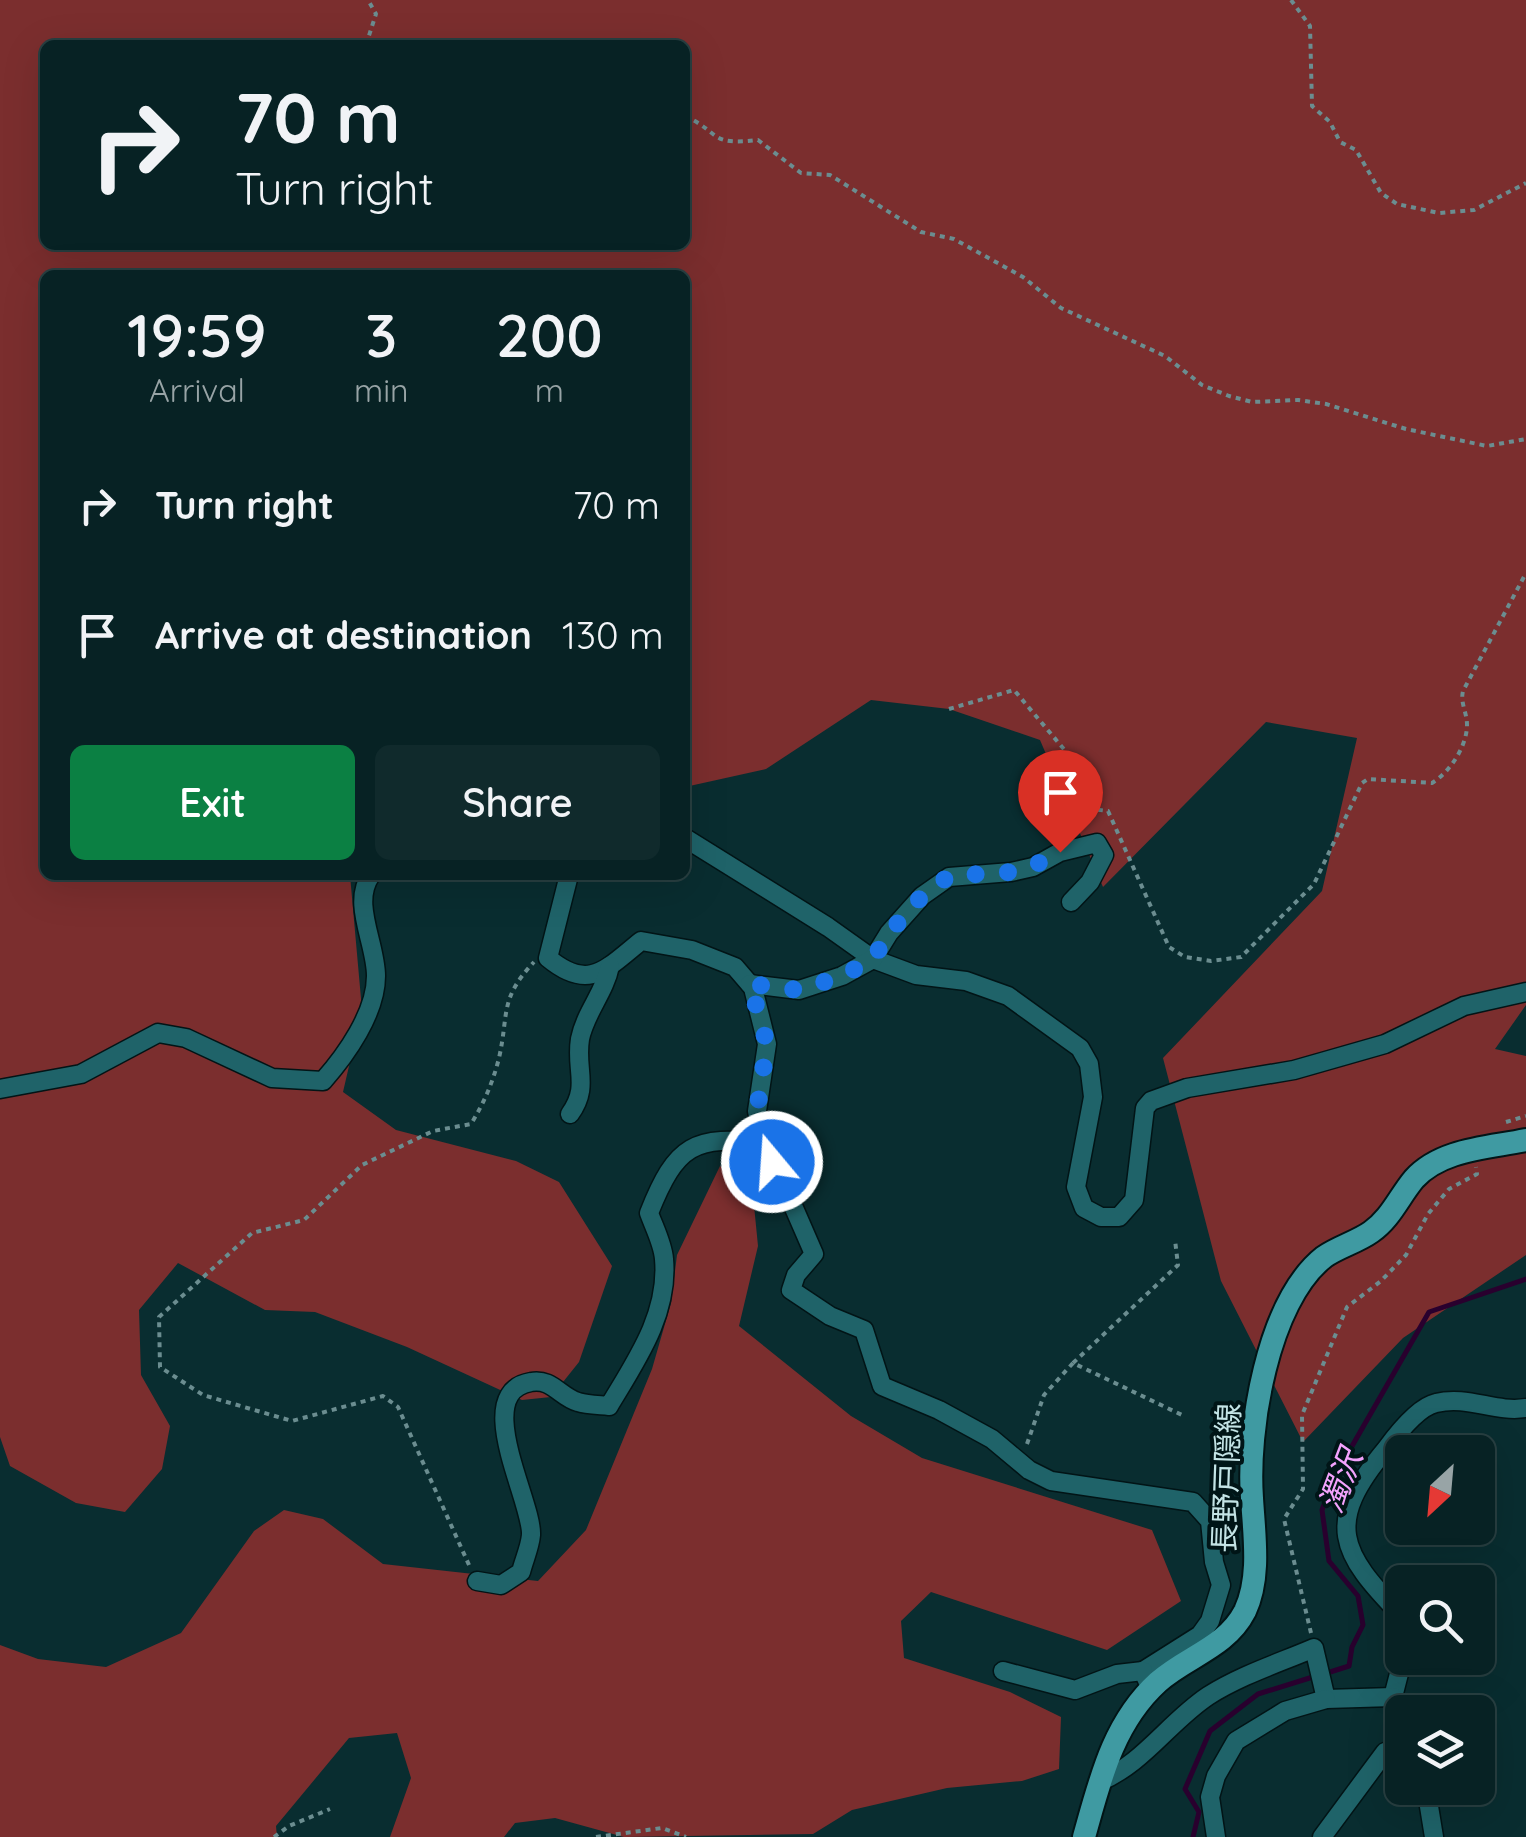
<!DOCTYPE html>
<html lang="en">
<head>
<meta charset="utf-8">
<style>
	body { margin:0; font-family:Quicksand,"Noto Sans JP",sans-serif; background:#102a2c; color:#f1f3f6; height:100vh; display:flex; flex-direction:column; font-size:38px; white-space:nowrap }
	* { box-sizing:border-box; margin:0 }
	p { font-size:32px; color:#98a4a6 }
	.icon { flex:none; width:55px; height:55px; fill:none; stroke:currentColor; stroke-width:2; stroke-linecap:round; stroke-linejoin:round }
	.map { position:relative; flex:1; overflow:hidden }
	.sheet { position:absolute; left:40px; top:270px; width:650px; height:610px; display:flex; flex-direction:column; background:#072224; border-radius:15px; box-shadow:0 10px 40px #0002,0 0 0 2px #283f41 }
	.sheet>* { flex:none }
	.guide { position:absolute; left:40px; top:40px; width:650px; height:210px; border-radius:15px; box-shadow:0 10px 40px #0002,0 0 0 2px #283f41; background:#072224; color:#f1f3f6; overflow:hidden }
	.needle { width:65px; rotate:206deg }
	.tools { position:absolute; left:1385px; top:1435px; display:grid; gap:20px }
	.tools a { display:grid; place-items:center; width:110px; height:110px; border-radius:15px; background:#072224; box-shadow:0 10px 40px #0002,0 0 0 2px #283f41; font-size:50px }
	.pin { position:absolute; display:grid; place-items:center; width:85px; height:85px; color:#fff; margin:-102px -42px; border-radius:50% 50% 50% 0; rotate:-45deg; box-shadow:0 0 10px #0007 }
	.pin .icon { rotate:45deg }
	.me { position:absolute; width:110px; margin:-55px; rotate:342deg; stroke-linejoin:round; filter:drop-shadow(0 0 8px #0008) }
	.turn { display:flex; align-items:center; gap:35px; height:210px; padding:0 30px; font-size:45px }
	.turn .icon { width:130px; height:130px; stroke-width:2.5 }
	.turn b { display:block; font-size:70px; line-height:85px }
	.eta { display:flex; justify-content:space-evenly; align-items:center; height:170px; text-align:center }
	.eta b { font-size:60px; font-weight:600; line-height:70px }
	.button { display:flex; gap:20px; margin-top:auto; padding:20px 30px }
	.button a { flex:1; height:115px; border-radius:15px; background:#0b8043; color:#fff; font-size:40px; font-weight:600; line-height:115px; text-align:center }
	.button a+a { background:#102a2c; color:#f1f3f6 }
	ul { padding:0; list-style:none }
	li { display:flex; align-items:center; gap:30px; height:130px; padding:0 30px }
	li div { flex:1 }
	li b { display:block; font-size:38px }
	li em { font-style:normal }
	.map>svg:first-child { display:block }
	.green { fill:#7b2e2e; fill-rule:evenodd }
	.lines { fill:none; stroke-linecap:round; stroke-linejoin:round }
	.stream { stroke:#29002e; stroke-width:5 }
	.minor-casing { stroke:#021416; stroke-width:21 }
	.major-casing { stroke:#021416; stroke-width:26 }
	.path { stroke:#6b8d90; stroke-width:4; stroke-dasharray:5 5; stroke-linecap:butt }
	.minor { stroke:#1f6369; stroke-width:18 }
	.major { stroke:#3f9aa2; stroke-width:22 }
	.route { stroke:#1a73e8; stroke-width:18; stroke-dasharray:0 32.4 }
	.labels { text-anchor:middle; stroke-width:8; stroke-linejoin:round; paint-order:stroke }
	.street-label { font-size:30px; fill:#c4e4e6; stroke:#001517 }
	.water-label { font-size:32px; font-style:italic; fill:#f3a3fd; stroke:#001517 }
</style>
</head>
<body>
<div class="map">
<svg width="1526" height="1837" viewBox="0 0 1526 1837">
	<rect width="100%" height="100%" fill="#092d30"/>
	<g class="green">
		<path d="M0,0H1526V1005L1495,1049L1526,1056V1255L1403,1338L1303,1442L1221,1281L1163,1058L1322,891L1357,738L1266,722L1103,887L1040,740L949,709L871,700L766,769L685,787V275H45V875H350L362,1010L343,1092L396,1130L516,1161L559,1182L612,1266L579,1362L551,1397L522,1400L407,1347L315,1312L265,1310L178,1263L139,1310L141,1375L170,1426L162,1469L125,1512L76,1503L10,1466L0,1437ZM45,45H685V245H45Z"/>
		<path d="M720,1166L752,1185L758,1246L739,1326L851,1416L922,1458L1152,1530L1181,1601L1107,1650L931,1592L901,1621L904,1658L1010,1692L1061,1717L1059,1769L1022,1781L947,1788L852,1810L813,1834L624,1837L555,1818L515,1823L504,1837H390L411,1778L397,1733L349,1738L276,1826L277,1837H0V1645L38,1659L106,1667L181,1633L254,1531L284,1510L323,1519L383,1564L538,1581L586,1530L652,1369L671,1303L677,1255Z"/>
	</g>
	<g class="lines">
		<g class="stream">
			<path d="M1327,1673L1349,1666L1352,1647L1363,1625L1358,1596L1329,1561L1322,1510L1336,1474L1429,1312L1526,1279"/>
			<path d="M1193,1837L1199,1812L1185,1789L1210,1731L1258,1694L1316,1676"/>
		</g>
		<g class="minor-casing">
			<g id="minor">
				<path d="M685,838L828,927L873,959L916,975L966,981L1008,996L1080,1048L1089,1064L1093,1097L1076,1187L1084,1208L1101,1217H1119L1134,1200L1145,1108L1151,1101L1187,1088L1294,1070L1385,1044L1464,1006L1526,992"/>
				<path d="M569,875L548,958C589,992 606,969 641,941L692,950L735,967L753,988L767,1044L757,1111L761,1132L814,1254L796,1275L791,1290L830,1316L864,1330L882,1386L939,1410L992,1439L1029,1470L1051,1481L1193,1502L1210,1521L1214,1562L1221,1585L1210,1621L1200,1635L1143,1671L1151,1689"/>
				<path d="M750,984L799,990L842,976L873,959L889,933L922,896L949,877L1011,872L1033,867L1060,852L1097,843L1104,855L1090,882L1071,902"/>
				<path d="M0,1089L81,1074L158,1033L186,1038L272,1078L323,1081C346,1055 376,1013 376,976C376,943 351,903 371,875"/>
				<path d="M570,1114C590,1086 575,1070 580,1039C585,1013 605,992 610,966"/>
				<path d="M477,1581L501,1585L521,1572C524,1560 530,1547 531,1535C533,1502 470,1392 531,1382C552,1378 560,1397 578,1402C587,1405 600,1405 609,1406C636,1361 669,1314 664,1259C663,1244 654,1227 649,1213C676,1145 694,1134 766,1144"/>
				<path d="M1402,1616C1339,1552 1324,1523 1386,1449C1397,1434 1418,1407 1436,1403C1468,1395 1495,1413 1526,1408"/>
				<path d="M1003,1671L1075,1690L1117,1674L1143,1671"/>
				<path d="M1402,1716L1393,1697L1403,1658"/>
				<path d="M1099,1782C1143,1764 1169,1722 1208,1696C1241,1675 1279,1663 1314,1648L1326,1699L1393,1697"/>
				<path d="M1426,1788L1434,1837"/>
				<path d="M1216,1837L1210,1797L1216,1776L1236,1741L1285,1711L1326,1699"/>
				<path d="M1322,1837L1385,1752L1402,1759"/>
			</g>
		</g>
		<g class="major-casing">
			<path id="major" d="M1084,1837C1100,1780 1113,1723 1158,1682C1187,1656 1226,1648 1245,1611C1261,1577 1254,1534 1252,1498C1247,1431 1267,1302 1324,1257C1338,1247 1357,1242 1371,1232C1391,1218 1399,1197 1414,1179C1441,1149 1488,1148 1526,1140"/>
		</g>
		<g class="path">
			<path d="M1291,0L1310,26L1312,106L1330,122L1340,142L1356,150L1381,193L1397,204L1439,213L1474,210L1526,183"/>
			<path d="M366,45L376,14L368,0"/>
			<path d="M685,116C722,133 708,146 758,140L801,173L830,175L921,232L954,239L1023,277L1061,308L1165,356L1202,385L1229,396L1252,402L1298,400L1326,404L1406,429L1487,446L1526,439"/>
			<path d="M949,709L1014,690L1084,773L1083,807"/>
			<path d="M1071,830L1083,808L1108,811L1169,947L1185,957L1211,961L1241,957L1314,884L1362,783L1368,779L1432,783C1450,772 1467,746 1467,725C1467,712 1460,703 1463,691L1526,573"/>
			<path d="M1506,1122L1526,1116"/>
			<path d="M1073,1363L1178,1265L1175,1240"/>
			<path d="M1027,1444L1044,1395L1073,1363L1182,1415"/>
			<path d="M469,1565L398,1407L383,1396L292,1421L203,1395L160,1367L159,1317L252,1233L304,1220L362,1165L433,1131L471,1124C484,1103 493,1082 499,1058C509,1014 499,999 534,962"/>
			<path d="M1311,1633L1284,1519L1303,1489L1302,1415L1347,1307L1381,1281L1406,1255L1428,1214L1449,1189L1477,1174L1476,1167"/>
			<path d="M274,1837L289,1826L330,1809"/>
			<path d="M596,1837L662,1828L686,1837"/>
		</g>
		<use href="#minor" class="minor"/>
		<use href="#major" class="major"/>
	</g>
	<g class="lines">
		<path class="route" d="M772,1162L757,1111L767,1044L750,984L799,990L842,976L873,959L889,933L922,896L949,876L1010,872L1033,866L1060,852"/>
	</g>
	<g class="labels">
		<g class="street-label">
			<text transform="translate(1227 1478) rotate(-88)" y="10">長野戸隠線</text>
		</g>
		<g class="water-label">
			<text transform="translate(1341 1481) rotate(-69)" y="11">濁沢</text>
		</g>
	</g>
</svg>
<div class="tools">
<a><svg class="needle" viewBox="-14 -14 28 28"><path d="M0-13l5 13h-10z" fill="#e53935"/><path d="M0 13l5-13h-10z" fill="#98a4a6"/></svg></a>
<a><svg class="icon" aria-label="search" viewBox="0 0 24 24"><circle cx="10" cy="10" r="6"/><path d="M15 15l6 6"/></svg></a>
<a><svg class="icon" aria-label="layers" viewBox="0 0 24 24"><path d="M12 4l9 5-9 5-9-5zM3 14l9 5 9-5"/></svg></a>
</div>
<div class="pin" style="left:1060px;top:852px;background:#d93025"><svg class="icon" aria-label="arrive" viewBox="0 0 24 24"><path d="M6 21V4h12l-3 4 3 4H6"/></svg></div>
<svg class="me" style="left:772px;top:1162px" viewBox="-20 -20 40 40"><circle r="17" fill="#1a73e8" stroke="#fff" stroke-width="3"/><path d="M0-11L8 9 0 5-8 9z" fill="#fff"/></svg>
<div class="guide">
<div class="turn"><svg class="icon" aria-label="right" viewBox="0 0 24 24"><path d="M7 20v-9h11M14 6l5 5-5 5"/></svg><div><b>70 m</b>Turn right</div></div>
</div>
<section class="sheet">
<div class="eta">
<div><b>19:59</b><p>Arrival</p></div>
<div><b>3</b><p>min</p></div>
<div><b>200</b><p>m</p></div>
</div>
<ul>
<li><svg class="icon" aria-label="right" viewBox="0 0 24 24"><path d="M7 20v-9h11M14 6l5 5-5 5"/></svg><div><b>Turn right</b></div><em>70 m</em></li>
<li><svg class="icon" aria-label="arrive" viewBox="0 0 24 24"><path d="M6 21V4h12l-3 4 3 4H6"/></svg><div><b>Arrive at destination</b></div><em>130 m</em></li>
</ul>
<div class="button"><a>Exit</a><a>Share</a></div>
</section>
</div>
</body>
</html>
